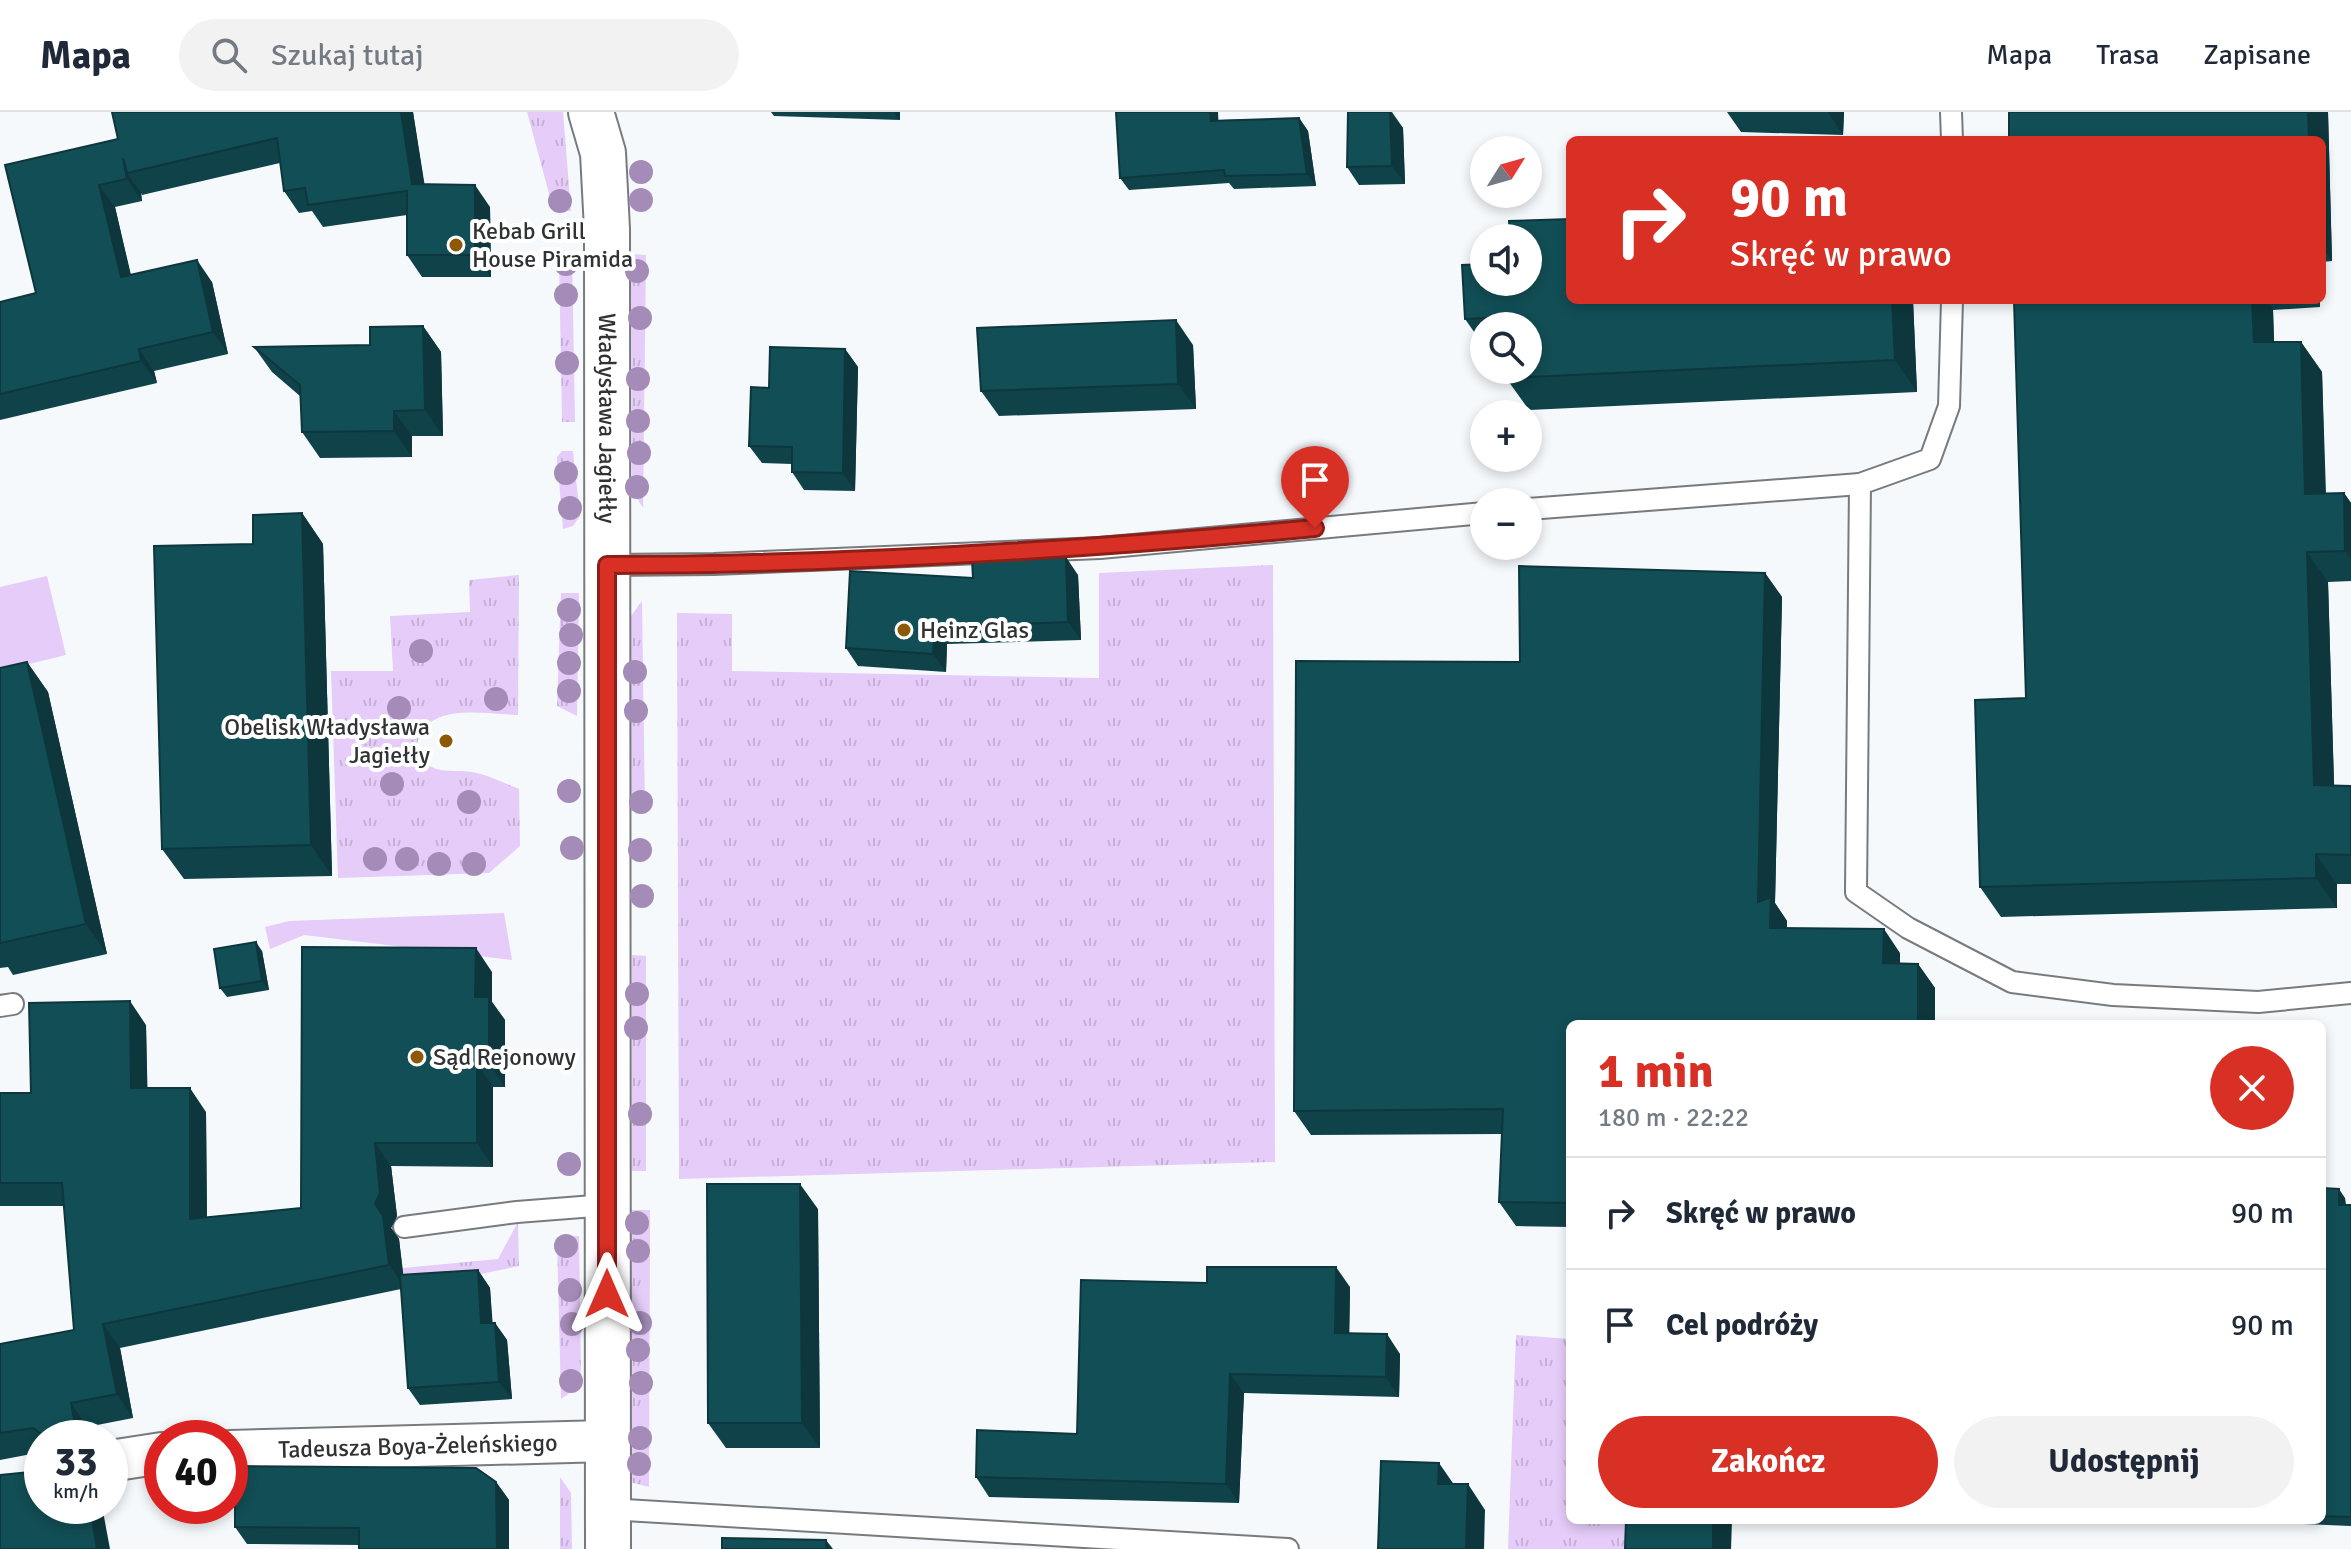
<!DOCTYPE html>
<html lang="pl">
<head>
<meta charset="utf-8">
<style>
	body { margin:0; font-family:Signika,sans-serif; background:#f2f2f3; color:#1f2937; height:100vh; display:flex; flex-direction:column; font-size:30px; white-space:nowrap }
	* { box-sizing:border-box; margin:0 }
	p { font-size:26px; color:#747a83 }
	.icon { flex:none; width:44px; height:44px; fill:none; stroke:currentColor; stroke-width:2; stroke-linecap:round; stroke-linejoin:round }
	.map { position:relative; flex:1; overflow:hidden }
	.drawer { position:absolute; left:1566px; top:908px; width:760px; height:504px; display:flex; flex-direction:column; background:#fff; border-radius:12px; box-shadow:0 4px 12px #0003 }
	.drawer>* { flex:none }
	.banner { position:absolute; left:1566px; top:24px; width:760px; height:168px; border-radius:12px; box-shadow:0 4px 12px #0003; background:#d93025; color:#fff; overflow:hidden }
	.needle { width:52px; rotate:53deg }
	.controls { position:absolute; left:1470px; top:24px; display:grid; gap:16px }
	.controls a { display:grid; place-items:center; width:72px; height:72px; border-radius:50%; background:#fff; box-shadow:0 4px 12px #0003; font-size:40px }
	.speed { position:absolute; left:24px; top:1308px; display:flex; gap:16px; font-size:40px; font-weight:700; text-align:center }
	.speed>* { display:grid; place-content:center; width:104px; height:104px; border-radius:50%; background:#fff; box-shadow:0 4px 12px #0003; line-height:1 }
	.speed small { font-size:20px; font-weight:400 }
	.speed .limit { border:12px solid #d22; background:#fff; color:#111 }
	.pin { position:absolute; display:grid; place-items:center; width:68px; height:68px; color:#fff; margin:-82px -34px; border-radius:50% 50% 50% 0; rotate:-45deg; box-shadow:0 0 8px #0007 }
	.pin .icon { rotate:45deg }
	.me { position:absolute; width:88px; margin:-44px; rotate:0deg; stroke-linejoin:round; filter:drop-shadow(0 0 6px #0008) }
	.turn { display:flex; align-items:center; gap:28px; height:168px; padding:0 32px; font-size:36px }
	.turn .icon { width:104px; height:104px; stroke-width:2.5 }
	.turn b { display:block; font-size:56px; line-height:68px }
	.round { display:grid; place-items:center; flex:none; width:84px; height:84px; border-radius:42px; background:#f2f2f3 }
	.headline { display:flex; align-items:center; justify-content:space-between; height:136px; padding:0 32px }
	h1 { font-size:48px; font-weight:800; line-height:60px; color:#d93025 }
	.primary-button { display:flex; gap:16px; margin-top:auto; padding:16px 32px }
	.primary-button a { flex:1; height:92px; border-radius:48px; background:#d93025; color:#fff; font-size:32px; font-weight:800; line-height:92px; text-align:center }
	.primary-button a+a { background:#f2f2f3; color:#1f2937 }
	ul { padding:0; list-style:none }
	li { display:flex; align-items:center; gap:24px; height:112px; padding:0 32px; border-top:2px solid #e0e1e3 }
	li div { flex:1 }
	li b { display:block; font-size:30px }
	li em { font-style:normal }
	header { display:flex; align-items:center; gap:48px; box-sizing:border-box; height:112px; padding:0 40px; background:#fff; border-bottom:2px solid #e0e1e3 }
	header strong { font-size:38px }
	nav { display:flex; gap:44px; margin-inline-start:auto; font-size:28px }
	.search { width:560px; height:72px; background:#f2f2f3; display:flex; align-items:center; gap:20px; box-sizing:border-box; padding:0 28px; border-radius:44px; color:#747a83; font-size:30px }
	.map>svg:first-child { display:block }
	.grass { fill:url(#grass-tufts) }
	.garden { fill:#e5ccf9 }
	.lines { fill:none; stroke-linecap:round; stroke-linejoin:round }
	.lane-casing { stroke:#787b7e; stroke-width:24 }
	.street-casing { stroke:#787b7e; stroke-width:44 }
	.secondary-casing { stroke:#787b7e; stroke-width:48 }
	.lane { stroke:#fff; stroke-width:20 }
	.street { stroke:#fff; stroke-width:40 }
	.secondary { stroke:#fff; stroke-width:44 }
	.tree { fill:#a58cb8 }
	.wall { fill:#0f4349 }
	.shaded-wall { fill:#0d373c }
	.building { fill:#124e55; stroke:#0d373c; stroke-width:2 }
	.route-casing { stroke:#8d1f18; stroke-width:20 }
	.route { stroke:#d93025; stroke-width:14 }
	.poi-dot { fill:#8d5907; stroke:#fff; stroke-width:3 }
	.labels { text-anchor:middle; stroke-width:8; stroke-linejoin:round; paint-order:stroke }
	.poi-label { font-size:24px; fill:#313233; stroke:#fff; text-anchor:start }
	.street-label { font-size:24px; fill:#313233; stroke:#fff }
</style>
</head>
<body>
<header>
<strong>Mapa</strong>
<div class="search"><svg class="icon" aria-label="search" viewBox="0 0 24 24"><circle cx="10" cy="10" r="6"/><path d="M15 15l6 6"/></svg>Szukaj tutaj</div>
<nav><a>Mapa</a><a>Trasa</a><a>Zapisane</a></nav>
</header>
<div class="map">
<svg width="2351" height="1437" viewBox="0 0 2351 1437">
	<defs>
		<pattern id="grass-tufts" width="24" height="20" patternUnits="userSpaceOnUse" patternTransform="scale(2)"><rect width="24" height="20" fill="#e5ccf9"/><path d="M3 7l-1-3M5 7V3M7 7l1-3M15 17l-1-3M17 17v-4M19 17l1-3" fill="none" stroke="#c5b0d6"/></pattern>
	</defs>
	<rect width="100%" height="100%" fill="#f6f9fc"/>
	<g class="grass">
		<path d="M527,0H563L571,99L554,100Z"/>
		<path d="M631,142L646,143L643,396L632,378Z"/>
		<path d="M559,143H572L575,310H562Z"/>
		<path d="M562,339H573L580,404L573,414L563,417L557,345Z"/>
		<path d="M1273,453L1275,1050L679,1067L677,501L732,502V559L1099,566V461Z"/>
		<path d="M519,463L518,603C486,602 430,590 418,628C415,638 420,648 430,654C443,662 458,657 472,660C488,663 504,671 519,677L520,734L489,761L338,766L331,559H393L390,504L470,500L469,468Z"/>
		<path d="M561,481H579L577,604L557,594Z"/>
		<path d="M642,489L645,699H631V504Z"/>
		<path d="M632,843L646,844V1059H632Z"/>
		<path d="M629,1098H650L649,1375L630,1370Z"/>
		<path d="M518,1110L519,1154L405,1178L403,1156L498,1147Z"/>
		<path d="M579,1124L581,1261L578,1275L561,1287L557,1125Z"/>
		<path d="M1516,1223L1570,1227V1408H1639L1638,1437H1508Z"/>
		<path d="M560,1365L571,1381L572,1437H560Z"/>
	</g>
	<g class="garden">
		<path d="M47,464L66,543L0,559V475Z"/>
		<path d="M504,801L512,848L304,823L270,837L265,815L289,809Z"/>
	</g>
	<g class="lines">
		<g class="lane-casing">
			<g id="lane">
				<path d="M1951,0L1952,28"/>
				<path d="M1860,372L1856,780L1908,816L2012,870L2113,883L2258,890L2351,881"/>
				<path d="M1528,397L1860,372L1930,347L1949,294L1952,188"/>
				<path d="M607,453L714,452L1100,436L1484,401"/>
				<path d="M0,894L13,892"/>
				<path d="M404,1115L517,1100L607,1093"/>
				<path d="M608,1397L1288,1437"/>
			</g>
		</g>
		<g class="street-casing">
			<g id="street">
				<path id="s1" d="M230,1339L607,1329"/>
				<path d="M110,1349L162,1341"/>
			</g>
		</g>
		<g class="secondary-casing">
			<g id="secondary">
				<path id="s2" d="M591,0L603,41L607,117L608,1437"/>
			</g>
		</g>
		<use href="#lane" class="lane"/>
		<use href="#street" class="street"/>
		<use href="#secondary" class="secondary"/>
	</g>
	<g class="tree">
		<circle cx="641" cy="60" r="12"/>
		<circle cx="641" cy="88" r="12"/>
		<circle cx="560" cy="89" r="12"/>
		<circle cx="566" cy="152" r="12"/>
		<circle cx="637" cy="159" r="12"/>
		<circle cx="566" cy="183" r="12"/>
		<circle cx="640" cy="206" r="12"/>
		<circle cx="567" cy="251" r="12"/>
		<circle cx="638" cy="267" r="12"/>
		<circle cx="638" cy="309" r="12"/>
		<circle cx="639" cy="341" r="12"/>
		<circle cx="566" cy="361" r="12"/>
		<circle cx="637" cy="375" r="12"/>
		<circle cx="570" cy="396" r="12"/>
		<circle cx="569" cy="498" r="12"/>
		<circle cx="571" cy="523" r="12"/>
		<circle cx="421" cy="539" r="12"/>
		<circle cx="569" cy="551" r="12"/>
		<circle cx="635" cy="560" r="12"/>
		<circle cx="569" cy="579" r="12"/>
		<circle cx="496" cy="587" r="12"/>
		<circle cx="399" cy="596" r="12"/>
		<circle cx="636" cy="599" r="12"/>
		<circle cx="392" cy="672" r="12"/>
		<circle cx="569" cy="679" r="12"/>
		<circle cx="469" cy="690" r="12"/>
		<circle cx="641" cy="690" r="12"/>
		<circle cx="572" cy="736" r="12"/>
		<circle cx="640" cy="738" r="12"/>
		<circle cx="375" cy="747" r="12"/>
		<circle cx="407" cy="747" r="12"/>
		<circle cx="439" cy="752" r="12"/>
		<circle cx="474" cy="752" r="12"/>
		<circle cx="642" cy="784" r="12"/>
		<circle cx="637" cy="882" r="12"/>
		<circle cx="636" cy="916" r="12"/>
		<circle cx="640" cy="1002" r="12"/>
		<circle cx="569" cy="1052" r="12"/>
		<circle cx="637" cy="1111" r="12"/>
		<circle cx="566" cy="1134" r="12"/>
		<circle cx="638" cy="1139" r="12"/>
		<circle cx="570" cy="1178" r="12"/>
		<circle cx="640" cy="1211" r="12"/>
		<circle cx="572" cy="1212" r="12"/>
		<circle cx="638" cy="1238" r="12"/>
		<circle cx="571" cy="1269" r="12"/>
		<circle cx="641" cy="1271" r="12"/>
		<circle cx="640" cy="1326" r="12"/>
		<circle cx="639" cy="1352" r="12"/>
	</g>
	<g class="wall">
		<path d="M413,0L424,72L490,95L491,165H422L407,143V103L323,115L312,99L299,101L284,79L280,51L142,83L141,81L142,89L115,95L131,163L212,170L228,242L154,259L157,271L0,308V190L36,181L5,53Z"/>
		<path d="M771,0H900V8L774,4Z"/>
		<path d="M1348,0H1392L1403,16L1405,72L1359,73L1347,55Z"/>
		<path d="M1727,0H1844L1843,23L1741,20Z"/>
		<path d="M2009,0H2328L2332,149L2322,150V28Z"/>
		<path d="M1299,6L1308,19L1316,74L1234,77L1229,71L1129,78L1120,66L1219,8Z"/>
		<path d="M1913,188L1917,280L1529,298L1506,266L1528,214H1484V234L1465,207Z"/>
		<path d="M2014,188H2320V195L2273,198L2274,230H2301L2322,260L2326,381H2344L2351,391V469L2328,470L2334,674H2351V772H2337V796L2001,805L1980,775L2026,586Z"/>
		<path d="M423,214L441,240L443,324H412V345L320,346L302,320L300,284L272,260L254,235L370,233Z"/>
		<path d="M1193,233L1196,297L999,304L981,279Z"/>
		<path d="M845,237L858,255L855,379L804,378L792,360V352L762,351L749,334L769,276Z"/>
		<path d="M302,401L323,432L332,764L184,767L162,737L253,432Z"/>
		<path d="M1765,461L1782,485L1775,791L1787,809V816L1900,841V851L1918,852L1935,876L1570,912V1115L1516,1114L1499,1090L1502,1022L1311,1023L1294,999L1520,550Z"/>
		<path d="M1078,463L1081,528L947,532L946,560L858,554L846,536L973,466Z"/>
		<path d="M27,550L48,580L107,842L13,863L8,855L0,856V556Z"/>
		<path d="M262,839L269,878L227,885L220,876Z"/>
		<path d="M492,860V890L505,908V975H493V1055L391,1054L397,1104L391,1116L399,1127L403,1163L478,1158L490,1176L492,1211H495L507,1228L512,1287L420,1293L408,1276L401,1177L120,1236L133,1306L87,1315L90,1326H42V1340L0,1348V1232L74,1218L64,1094H0V981H31L146,913L147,976L206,1000L207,1105L301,1096Z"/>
		<path d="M2322,1076L2345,1086L2346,1093H2351V1414L2254,1410L2252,1408H2322Z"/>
		<path d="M818,1097L820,1336H726L708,1311Z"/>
		<path d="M1350,1175L1349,1222L1400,1242L1399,1285L1244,1281L1239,1391L989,1385L976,1365L1077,1322Z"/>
		<path d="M496,1370L509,1388L359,1433L247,1432L235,1415Z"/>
		<path d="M2101,1408H2144V1412Z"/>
	</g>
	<g class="shaded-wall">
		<path d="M401,0H413L428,94L412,72Z"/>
		<path d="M894,0H900V8Z"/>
		<path d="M1210,0H1218L1219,22L1211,9Z"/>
		<path d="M1390,0L1403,16L1405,72L1392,54Z"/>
		<path d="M1828,0H1844L1843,23Z"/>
		<path d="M2308,0H2328L2332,149L2322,135V28H2309Z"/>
		<path d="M1299,6L1308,19L1316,74L1307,62Z"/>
		<path d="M123,46L127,61L141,81L142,89L127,67Z"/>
		<path d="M99,73L115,95L136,187L121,165Z"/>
		<path d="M475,73L490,95L491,165L475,143Z"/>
		<path d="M197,148L212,170L228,242L213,220Z"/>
		<path d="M1892,188H1913L1917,280L1895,248Z"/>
		<path d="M2252,188H2266L2273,198L2275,260L2254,230Z"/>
		<path d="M1176,208L1193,233L1196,297L1178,272Z"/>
		<path d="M423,214L441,240L443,324L425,298Z"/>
		<path d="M2301,230L2322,260L2326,412L2305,382Z"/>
		<path d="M139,237L154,259L157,271L141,249Z"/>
		<path d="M845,237L858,255L855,379L843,361Z"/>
		<path d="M394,299L412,324V345L394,319Z"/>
		<path d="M2344,381L2351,391V447L2345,439Z"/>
		<path d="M302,401L323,432L332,764L311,733Z"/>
		<path d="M2307,440L2328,470L2335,703L2314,673Z"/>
		<path d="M1066,445L1078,463L1081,528L1068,510Z"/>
		<path d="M1765,461L1782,485L1775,791L1787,809V840L1770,816L1758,790Z"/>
		<path d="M935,515L947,532L946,560L933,542Z"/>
		<path d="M27,550L48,580L107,842L86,812Z"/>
		<path d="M2316,742L2337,772V796L2316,766Z"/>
		<path d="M1884,817L1900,841V875L1883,851Z"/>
		<path d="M256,830L262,839L269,878L262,869Z"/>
		<path d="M476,836L492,860V890L505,908V975L489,951L475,885Z"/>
		<path d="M1918,852L1935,876V912H1918Z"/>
		<path d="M130,889L146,913L148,999L131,976Z"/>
		<path d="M477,951L493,975V1055L477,1031Z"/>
		<path d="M190,976L206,1000L207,1130L190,1107Z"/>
		<path d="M375,1031L391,1054L397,1104L391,1116L399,1127L405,1176L389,1153L375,1092Z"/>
		<path d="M800,1072L818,1097L820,1336L802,1311Z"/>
		<path d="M2339,1077L2345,1086L2346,1102L2339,1093Z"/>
		<path d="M1336,1155L1350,1175L1349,1241L1335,1221Z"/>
		<path d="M478,1158L490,1176L494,1229L481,1211Z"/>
		<path d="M495,1211L507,1228L512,1287L499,1270Z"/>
		<path d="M103,1212L120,1236L133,1306L117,1282Z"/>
		<path d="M1387,1222L1400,1242L1399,1285L1386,1265Z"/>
		<path d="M1230,1262L1244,1281L1239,1391L1226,1372Z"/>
		<path d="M71,1291L87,1315L90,1326H72Z"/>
		<path d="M1439,1351L1457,1377L1438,1372Z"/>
		<path d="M496,1370L509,1388V1437H497Z"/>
		<path d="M1468,1372L1485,1398L1484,1437H1466Z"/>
		<path d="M90,1394H102L110,1437H97Z"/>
		<path d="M1713,1408H1732L1731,1437H1713Z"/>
		<path d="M826,1428L833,1437H826Z"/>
	</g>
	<g class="building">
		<path d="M112,0H401L412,72L475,73V143H407V79L308,93L305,76L284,79L277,26L127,61L123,46L127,67L99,73L121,165L197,148L213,220L139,237L141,249L0,282V190L36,181L5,53L118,27Z"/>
		<path d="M1116,0H1210L1211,9L1299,6L1307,62L1225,64L1224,58L1120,66Z"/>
		<path d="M1348,0H1390L1392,54L1347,55Z"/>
		<path d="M2009,0H2308L2309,28H2009Z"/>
		<path d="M1570,107V188H1892L1895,248L1506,266V258H1528V214H1504L1503,205L1465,207L1462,153L1484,152V170H1528V126H1510L1509,109Z"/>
		<path d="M2014,188H2252L2254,230H2301L2305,382L2344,381L2345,439L2307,440L2314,673L2351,674V743L2316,742V766L1980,775L1975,588L2026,586Z"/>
		<path d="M1176,208L1178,272L981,279L977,216Z"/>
		<path d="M423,214L425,298L394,299V319L302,320L300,273L254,235L370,233V215Z"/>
		<path d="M770,235L845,237L843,361L792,360V335L749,334L751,275L769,276Z"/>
		<path d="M302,401L311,733L162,737L154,434L253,432V403Z"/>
		<path d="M1066,445L1068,510L935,515L933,542L846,536L850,459L973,466L972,448Z"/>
		<path d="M1519,454L1765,461L1758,790L1771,785L1770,816L1884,817L1883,851L1918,852V912H1570V1091L1499,1090L1503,997L1294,999L1296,549L1520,550Z"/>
		<path d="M27,550L86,812L0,831V556Z"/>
		<path d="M256,830L262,869L220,876L214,837Z"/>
		<path d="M302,835L476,836L475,885H489V951H477V1031H375L380,1081L375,1092L383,1104L389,1153L103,1212L117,1282L71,1291L75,1313L72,1326H44V1324L33,1316L0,1321V1232L74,1218L62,1071H0V981H31L29,891L130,889L131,976H190V1107L301,1096Z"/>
		<path d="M707,1072H800L802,1311H708Z"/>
		<path d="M2322,1076L2339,1077V1093H2351V1405L2322,1404Z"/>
		<path d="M1207,1155H1336L1335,1221L1387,1222L1386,1265L1230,1262L1226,1372L976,1365L977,1318L1077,1322L1081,1168L1207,1171Z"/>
		<path d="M478,1158L481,1211H495L499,1270L408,1276L400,1163Z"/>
		<path d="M1381,1349L1439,1351L1438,1372H1468L1466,1437H1378Z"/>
		<path d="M42,1353V1394H90L97,1437H0V1363L30,1360L41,1355Z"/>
		<path d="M235,1354L476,1356L496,1370L497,1437H359V1416L235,1415Z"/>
		<path d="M1626,1408H1713V1437H1625Z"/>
		<path d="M722,1426L826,1428V1437H722Z"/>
	</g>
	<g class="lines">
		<g class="route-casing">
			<path id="route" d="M607,1182V453C843,453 1079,438 1315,416"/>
		</g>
		<use href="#route" class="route"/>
	</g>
	<g class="poi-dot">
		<circle cx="456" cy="133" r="8"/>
		<circle cx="904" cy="518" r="8"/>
		<circle cx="446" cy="629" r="8"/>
		<circle cx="417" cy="945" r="8"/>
	</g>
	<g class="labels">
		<g class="poi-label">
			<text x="472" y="127">Kebab Grill<tspan x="472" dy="28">House Piramida</tspan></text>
			<text x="920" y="526">Heinz Glas</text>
			<text x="430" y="623" text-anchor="end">Obelisk Władysława<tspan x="430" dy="28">Jagiełły</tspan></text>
			<text x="433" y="953">Sąd Rejonowy</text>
		</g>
		<g class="street-label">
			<text dy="8" stroke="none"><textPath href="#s2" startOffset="308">Władysława Jagiełły</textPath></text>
			<text dy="8" stroke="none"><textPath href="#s1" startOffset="188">Tadeusza Boya-Żeleńskiego</textPath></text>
		</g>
	</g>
</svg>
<div class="controls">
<a><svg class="needle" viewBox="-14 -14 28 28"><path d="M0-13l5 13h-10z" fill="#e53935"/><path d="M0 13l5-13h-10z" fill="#747a83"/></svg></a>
<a><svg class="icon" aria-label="sound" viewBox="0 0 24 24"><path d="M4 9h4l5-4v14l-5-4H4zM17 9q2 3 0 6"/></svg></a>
<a><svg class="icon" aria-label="search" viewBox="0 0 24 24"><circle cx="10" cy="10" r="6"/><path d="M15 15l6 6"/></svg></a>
<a>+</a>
<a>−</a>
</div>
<div class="speed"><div>33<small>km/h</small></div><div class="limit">40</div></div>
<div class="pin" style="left:1315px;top:416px;background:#d93025"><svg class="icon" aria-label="arrive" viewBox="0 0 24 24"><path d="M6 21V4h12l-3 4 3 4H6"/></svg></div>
<svg class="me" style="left:607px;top:1182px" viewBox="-20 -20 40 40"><path d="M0-17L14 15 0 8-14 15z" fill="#d93025" stroke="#fff" stroke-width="4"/></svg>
<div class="banner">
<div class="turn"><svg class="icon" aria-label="right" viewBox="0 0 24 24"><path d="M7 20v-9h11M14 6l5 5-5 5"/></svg><div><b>90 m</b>Skręć w prawo</div></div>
</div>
<section class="drawer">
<div class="headline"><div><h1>1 min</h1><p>180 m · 22:22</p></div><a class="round" style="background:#d93025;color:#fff"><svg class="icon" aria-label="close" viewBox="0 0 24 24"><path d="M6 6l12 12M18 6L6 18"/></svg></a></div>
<ul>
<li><svg class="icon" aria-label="right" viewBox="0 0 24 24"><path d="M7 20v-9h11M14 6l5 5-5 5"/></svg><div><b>Skręć w prawo</b></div><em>90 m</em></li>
<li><svg class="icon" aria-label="arrive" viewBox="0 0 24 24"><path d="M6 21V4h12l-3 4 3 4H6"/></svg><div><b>Cel podróży</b></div><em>90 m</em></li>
</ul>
<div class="primary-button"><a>Zakończ</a><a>Udostępnij</a></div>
</section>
</div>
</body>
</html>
